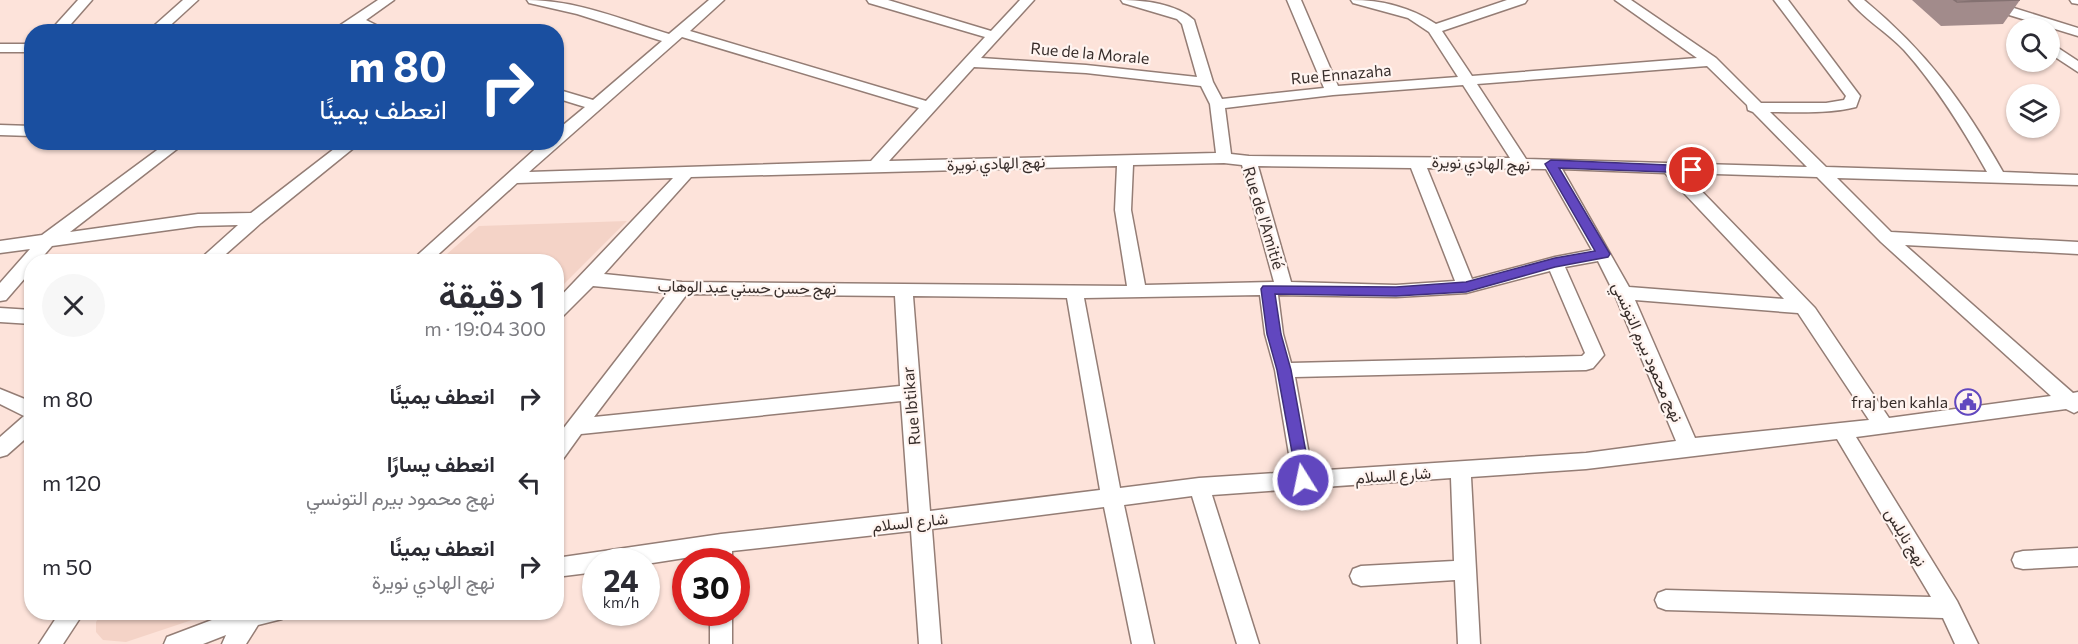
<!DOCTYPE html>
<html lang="ar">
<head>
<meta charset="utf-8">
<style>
	body { margin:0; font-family:Commissioner,Vazirmatn,sans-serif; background:#f7f7f7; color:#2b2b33; direction:rtl; height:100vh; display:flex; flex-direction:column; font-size:22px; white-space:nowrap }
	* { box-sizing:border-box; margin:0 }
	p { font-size:20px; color:#7c7c81 }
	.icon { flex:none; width:33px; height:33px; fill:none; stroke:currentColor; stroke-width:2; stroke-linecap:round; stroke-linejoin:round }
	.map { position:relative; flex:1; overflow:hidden; direction:ltr }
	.sheet { position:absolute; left:24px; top:254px; width:540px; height:366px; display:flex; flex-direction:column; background:#fff; border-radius:24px; box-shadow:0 2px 4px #0004; direction:rtl }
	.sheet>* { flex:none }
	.guide { position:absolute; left:24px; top:24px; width:540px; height:126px; border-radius:24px; box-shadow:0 2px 4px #0004; direction:rtl; background:#1a4fa0; color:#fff; overflow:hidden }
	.tools { position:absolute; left:2006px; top:18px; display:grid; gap:12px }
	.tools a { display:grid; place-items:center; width:54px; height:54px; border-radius:50%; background:#fff; box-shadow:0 2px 4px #0004; font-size:30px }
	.speed { position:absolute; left:582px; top:548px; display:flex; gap:12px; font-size:30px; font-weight:700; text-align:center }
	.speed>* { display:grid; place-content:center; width:78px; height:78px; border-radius:50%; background:#fff; box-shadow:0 2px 4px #0004; line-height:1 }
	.speed small { font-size:15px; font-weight:400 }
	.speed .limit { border:9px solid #d22; background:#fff; color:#111 }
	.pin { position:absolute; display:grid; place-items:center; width:51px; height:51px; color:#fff; margin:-26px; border:3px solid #fff; border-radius:50%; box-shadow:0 2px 6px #0007 }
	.me { position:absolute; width:66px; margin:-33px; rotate:350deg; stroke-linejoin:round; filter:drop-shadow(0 0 4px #0008) }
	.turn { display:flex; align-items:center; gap:21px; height:126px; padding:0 18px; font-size:27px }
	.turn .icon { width:78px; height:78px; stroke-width:2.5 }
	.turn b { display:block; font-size:42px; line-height:51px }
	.round { display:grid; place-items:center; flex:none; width:63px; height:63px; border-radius:32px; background:#f7f7f7 }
	.headline { display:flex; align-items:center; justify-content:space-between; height:102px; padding:0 18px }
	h1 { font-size:36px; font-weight:600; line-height:45px }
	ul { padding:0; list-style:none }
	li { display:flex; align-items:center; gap:18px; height:84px; padding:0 18px }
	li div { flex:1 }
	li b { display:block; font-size:22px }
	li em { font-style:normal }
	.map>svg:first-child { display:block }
	.built { fill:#f4d3c7 }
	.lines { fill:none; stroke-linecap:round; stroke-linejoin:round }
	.minor-casing { stroke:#947d75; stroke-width:3 }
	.minor { fill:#fff; fill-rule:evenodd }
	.wall { fill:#a28b8b }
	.building { fill:#bca2a2; stroke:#847171; stroke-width:1.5 }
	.route { fill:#6147bf; stroke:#3f2e7c; stroke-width:1.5 }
	.labels { text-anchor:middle; stroke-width:4.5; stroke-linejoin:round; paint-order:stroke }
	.street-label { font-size:16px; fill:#372d2a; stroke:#fff4f0 }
	.poi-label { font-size:16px; fill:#372d2a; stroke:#fff4f0; text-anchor:end }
</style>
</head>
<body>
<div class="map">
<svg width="2078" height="644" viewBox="0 0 2078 644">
	<rect width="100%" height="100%" fill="#fde3da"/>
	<g class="built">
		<path d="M627,221L557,291L556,261H439L479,226Z"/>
		<path d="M103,612H216L126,642L103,640L96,632V622Z"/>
	</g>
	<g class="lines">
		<g class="minor-casing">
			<g id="minor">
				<path d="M78,0H92L64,32H49Z"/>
				<path d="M183,0H198L163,32H147Z"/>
				<path d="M378,0H394L366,20L390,32H370L356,26L347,32H330Z"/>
				<path d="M527,0C576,0 623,20 669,34L709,0H724L690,31L926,101L985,37L869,3L867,0H888L991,31L1020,0H1034L981,58L1086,65L1197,77L1182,24L1177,19L1123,3L1121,0C1144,0 1177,4 1194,20L1213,82L1222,99L1324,88L1287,0H1301L1338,86L1458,77L1429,32L1408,18L1353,3L1351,0C1382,0 1410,7 1436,24L1507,0H1527L1525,3L1442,31L1472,76L1697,58L1615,0H1631L1716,58L1761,103H1826L1844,100L1846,96L1774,0H1788L1860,96L1856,107C1828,114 1799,112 1770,112L1826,167L1987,172C1963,129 1937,87 1904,50C1887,32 1864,19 1849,0H1864C1926,51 1964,103 2003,172L2078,175V185L1837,178L1891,232L2078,242V254L1905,245L2073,393L2078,392V411L2074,413L2066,409L1856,437L1957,601L1978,644H1955L1943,618L1666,610L1658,607L1655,600L1658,593L1666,590L1931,597L1837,439L1586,469L1471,477L1480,644H1458L1455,580L1361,586L1353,583L1350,576L1353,569L1361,566L1454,561L1451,478L1212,495L1259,644H1237L1192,496L1124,505L1154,644H1132L1104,507L932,529L941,644H919L911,531L732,551V561H710V554L646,564V561H596V572L556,577V558L721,534L909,513L901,401L581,434L563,459L556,461V438L668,293L593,286L562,317L556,318V301L673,178L517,183L431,261H411L543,142H556V131L585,107L556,98V89L593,100L662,41L577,14L529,3ZM682,37L919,108L871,161L529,172ZM1707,66L1747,105L1748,110L1753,112L1807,167L1526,159L1477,84ZM974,67L1086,73L1201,86L1210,104L1216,153L889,161ZM1463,85L1510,158L1249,156L1231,154L1225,108L1333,95ZM1224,163L1242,165L1274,282L1145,285L1131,210L1133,165ZM1117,166L1115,210L1127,286L682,282L604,274L691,177ZM1258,166L1411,168L1455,281L1396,285L1291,282ZM1427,168L1546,169L1592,250L1555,257L1472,279ZM1562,169L1665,173L1784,299L1629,287ZM1684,173L1817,177L1881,242L2051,396L1889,418L1815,308ZM1598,261L1614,293L1676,441L1586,453L1312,471L1295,377L1586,370L1593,368L1604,355L1565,267ZM1550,271L1585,353L1582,356L1291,363L1283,334L1278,295L1396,297L1466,293ZM687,294L895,296L900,386L594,417ZM1260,295L1265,334L1275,370L1292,472L1199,478L1120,488L1084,298ZM913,296L1067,298L1100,490L930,511ZM1635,300L1798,313L1869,420L1695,438Z"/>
				<path d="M2070,0H2078V4L2072,3Z"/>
				<path d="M2001,4L2078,28V36L1996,11L1994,8L1996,5Z"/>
				<path d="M2049,42L2078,61V72L2049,53Z"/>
				<rect x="0" y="44" width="32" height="8"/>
				<path d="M0,125L32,126V136L0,135Z"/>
				<path d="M168,142H186L70,232L198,214L251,213L343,142H361L261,223L218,261H198L238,225L198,226L52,246L39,261H32V270L6,300L0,301V283L30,249L0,253V241L42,235Z"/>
				<path d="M0,308L32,310V324L0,322Z"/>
				<path d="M0,389L32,402V433L7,455L0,457V437L24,416L0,404Z"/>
				<path d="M2078,548V566L2023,569L2015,567L2012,560L2015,553L2023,551Z"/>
				<path d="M60,612H84L63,644H39Z"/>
				<path d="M233,612H285L282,619L258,625L246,644H222L226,635L203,644H164L167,637Z"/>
				<rect x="710" y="612" width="22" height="32"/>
			</g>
		</g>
		<use href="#minor" class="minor"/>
	</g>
	<path class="wall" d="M1912,0H2020L2003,24L1941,26Z"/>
	<path class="building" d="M1954,0H2020L1957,2Z"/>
	<path class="route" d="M1551,160L1692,166L1698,170L1692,173L1559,168L1610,254L1608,257L1555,267L1466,292L1396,296L1275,294L1281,334L1291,370L1311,480L1309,485L1303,486L1298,485L1277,370L1267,334L1261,289L1263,286L1396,287L1466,282L1555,258L1595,251L1545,164Z"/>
	<defs>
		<g id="civic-ring" transform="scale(1.35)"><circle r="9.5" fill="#fff4f0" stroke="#6147bf" stroke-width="1.5"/><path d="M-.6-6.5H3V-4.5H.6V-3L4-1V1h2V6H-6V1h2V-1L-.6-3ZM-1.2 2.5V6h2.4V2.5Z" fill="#6147bf"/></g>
	</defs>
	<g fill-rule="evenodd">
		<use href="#civic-ring" x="1968" y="402"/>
	</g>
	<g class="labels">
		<g class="street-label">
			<text transform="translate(1090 53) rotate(5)" y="6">Rue de la Morale</text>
			<text transform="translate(1341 74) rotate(-5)" y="6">Rue Ennazaha</text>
			<text transform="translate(996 163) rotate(-2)" y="6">نهج الهادي نويرة</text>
			<text transform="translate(1481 163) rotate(2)" y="6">نهج الهادي نويرة</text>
			<text transform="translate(1264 218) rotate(73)" y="6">Rue de l'Amitié</text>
			<text transform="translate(747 287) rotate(1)" y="6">نهج حسن حسني عبد الوهاب</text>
			<text transform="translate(1648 352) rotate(66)" y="6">نهج محمود بيرم التونسي</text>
			<text transform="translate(911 406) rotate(-95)" y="6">Rue Ibtikar</text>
			<text transform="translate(1393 475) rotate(-4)" y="6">شارع السلام</text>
			<text transform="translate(910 522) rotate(-6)" y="6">شارع السلام</text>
			<text transform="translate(1906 537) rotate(59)" y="6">نهج نابلس</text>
		</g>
		<g class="poi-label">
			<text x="1948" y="408">fraj ben kahla</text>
		</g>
	</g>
</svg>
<div class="tools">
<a><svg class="icon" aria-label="search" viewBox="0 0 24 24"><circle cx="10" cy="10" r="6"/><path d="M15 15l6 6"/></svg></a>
<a><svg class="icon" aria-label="layers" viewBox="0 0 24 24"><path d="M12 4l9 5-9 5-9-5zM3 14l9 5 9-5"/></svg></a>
</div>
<div class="speed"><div>24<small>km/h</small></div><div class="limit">30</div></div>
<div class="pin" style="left:1692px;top:170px;background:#d93025"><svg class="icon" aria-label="arrive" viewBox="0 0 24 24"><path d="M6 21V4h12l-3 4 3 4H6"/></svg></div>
<svg class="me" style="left:1303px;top:480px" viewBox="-20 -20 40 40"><circle r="17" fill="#6147bf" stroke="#fff" stroke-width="3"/><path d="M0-11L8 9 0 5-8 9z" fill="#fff"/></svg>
<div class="guide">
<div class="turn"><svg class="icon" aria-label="right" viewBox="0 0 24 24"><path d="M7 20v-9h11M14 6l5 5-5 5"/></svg><div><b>80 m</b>انعطف يمينًا</div></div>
</div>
<section class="sheet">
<div class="headline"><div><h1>1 دقيقة</h1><p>300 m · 19:04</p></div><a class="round"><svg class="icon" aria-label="close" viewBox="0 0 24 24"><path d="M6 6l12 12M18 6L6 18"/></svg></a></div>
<ul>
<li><svg class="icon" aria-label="right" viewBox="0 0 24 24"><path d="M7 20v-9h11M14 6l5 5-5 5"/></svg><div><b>انعطف يمينًا</b></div><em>80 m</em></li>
<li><svg class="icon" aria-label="left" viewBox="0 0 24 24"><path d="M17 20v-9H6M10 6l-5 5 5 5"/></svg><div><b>انعطف يسارًا</b><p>نهج محمود بيرم التونسي</p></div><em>120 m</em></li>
<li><svg class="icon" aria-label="right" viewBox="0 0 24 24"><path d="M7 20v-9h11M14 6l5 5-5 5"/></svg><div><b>انعطف يمينًا</b><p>نهج الهادي نويرة</p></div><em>50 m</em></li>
</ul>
</section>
</div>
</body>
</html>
